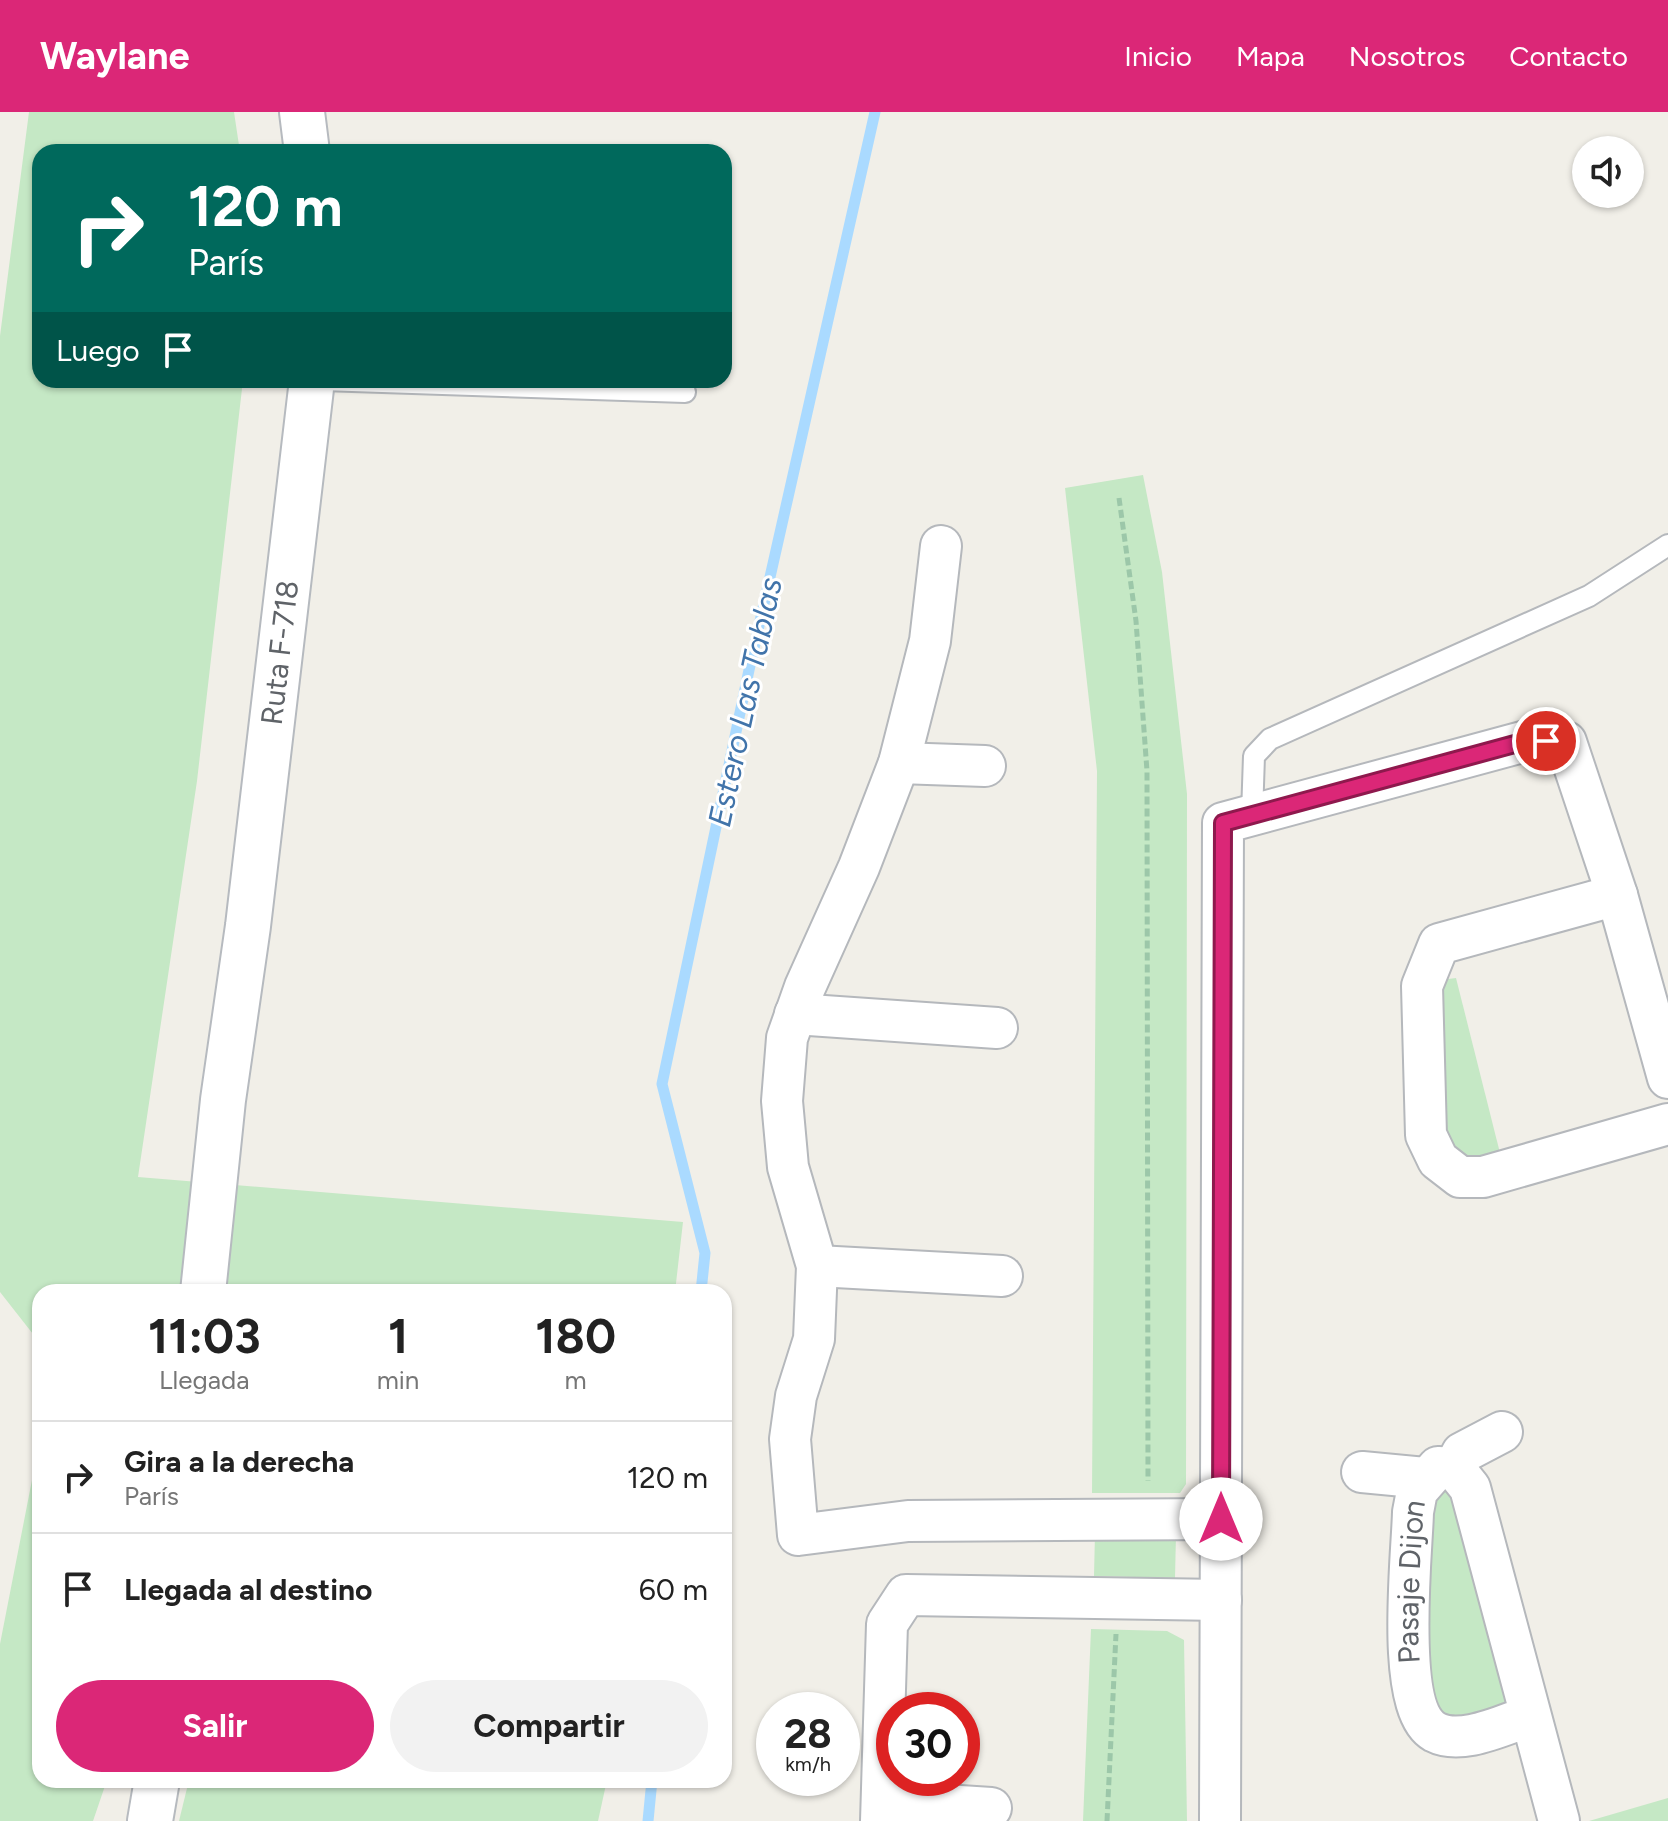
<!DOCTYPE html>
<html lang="es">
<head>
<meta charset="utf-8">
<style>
	body { margin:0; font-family:Figtree,sans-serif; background:#f2f2f2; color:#222; height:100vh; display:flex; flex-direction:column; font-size:30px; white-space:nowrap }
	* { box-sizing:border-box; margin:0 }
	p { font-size:26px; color:#767676 }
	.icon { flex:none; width:44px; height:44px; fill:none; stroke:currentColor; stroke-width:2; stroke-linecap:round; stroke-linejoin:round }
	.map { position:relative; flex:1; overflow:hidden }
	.side { position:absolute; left:32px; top:1172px; width:700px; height:504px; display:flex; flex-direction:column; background:#fff; border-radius:24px; box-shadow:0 2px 6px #0004 }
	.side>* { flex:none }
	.banner { position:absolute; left:32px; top:32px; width:700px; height:244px; border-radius:24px; box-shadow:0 2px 6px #0004; background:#00695c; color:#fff; overflow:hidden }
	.tools { position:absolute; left:1572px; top:24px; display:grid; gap:16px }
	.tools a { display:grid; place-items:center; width:72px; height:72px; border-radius:50%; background:#fff; box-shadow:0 2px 6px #0004; font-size:40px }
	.speed { position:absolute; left:756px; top:1580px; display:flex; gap:16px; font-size:40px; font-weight:700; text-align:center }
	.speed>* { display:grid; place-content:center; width:104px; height:104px; border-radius:50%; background:#fff; box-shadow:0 2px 6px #0004; line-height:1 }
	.speed small { font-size:20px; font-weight:400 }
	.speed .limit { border:12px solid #d22; background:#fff; color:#111 }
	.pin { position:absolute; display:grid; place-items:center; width:68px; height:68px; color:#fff; margin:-34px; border:4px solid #fff; border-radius:50%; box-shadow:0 2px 8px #0007 }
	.me { position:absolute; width:88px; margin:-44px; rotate:0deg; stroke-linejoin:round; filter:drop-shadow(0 0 6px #0008) }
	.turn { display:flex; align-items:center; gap:28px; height:168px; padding:0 24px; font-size:36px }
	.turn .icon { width:104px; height:104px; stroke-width:2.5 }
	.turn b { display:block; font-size:56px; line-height:68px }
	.then { display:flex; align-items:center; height:76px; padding:0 24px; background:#0003; gap:16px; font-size:30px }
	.eta { display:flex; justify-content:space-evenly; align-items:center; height:136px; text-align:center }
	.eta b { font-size:48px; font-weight:700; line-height:56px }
	.button { display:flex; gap:16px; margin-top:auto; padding:16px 24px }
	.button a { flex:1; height:92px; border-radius:48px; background:#db2777; color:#fff; font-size:32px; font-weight:700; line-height:92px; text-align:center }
	.button a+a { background:#f2f2f2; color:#222 }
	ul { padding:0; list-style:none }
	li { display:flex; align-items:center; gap:24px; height:112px; padding:0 24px; border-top:2px solid #e0e0e0 }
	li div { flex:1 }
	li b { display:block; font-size:30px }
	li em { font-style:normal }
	header { display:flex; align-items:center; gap:48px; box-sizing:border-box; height:112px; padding:0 40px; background:#db2777; color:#fff }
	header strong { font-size:38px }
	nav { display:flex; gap:44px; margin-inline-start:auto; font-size:28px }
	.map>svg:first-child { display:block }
	.green { fill:#c5e8c5 }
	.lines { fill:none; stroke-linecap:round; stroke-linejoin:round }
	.stream { stroke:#aadaff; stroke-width:11 }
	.service-casing { stroke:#b5b8bc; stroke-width:24 }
	.minor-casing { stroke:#b5b8bc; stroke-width:44 }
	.secondary-casing { stroke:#b6babf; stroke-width:48 }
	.path { stroke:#9cc7a9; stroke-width:5; stroke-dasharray:8 4; stroke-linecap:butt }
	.service { stroke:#fff; stroke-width:20 }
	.minor { stroke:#fff; stroke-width:40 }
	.secondary { stroke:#fff; stroke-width:44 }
	.route-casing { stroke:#8e194d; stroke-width:20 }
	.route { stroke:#db2777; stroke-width:14 }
	.labels { text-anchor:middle; stroke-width:6; stroke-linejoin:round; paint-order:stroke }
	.street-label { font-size:30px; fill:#5f6368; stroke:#fff }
	.water-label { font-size:32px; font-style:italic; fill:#4174aa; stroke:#fff }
</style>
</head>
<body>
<header>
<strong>Waylane</strong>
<nav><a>Inicio</a><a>Mapa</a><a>Nosotros</a><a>Contacto</a></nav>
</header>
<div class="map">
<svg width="1668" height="1709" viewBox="0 0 1668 1709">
	<rect width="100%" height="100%" fill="#f1efe8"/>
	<g class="green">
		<path d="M29,0H234L240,40H40V268H243L197,669L138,1065L683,1110L675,1180H40V1231L0,1180V224Z"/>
		<path d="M1143,363L1162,460L1187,682L1186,1372L1180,1381H1092L1097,659L1065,376Z"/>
		<path d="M1456,866L1500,1041L1465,1048L1444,1029L1440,868Z"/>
		<path d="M40,1327V1668H107L93,1709H0V1532Z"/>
		<path d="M1449,1379L1458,1385L1511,1586L1506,1594C1482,1600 1460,1611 1438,1599L1427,1564L1431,1383Z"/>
		<path d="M1095,1421L1176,1422L1175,1466L1094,1464Z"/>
		<path d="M1091,1517L1167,1519L1184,1528L1187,1709H1083Z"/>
		<path d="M189,1668H607L598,1709H179Z"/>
		<path d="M1668,1686V1709H1589Z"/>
	</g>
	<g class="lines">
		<g class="stream">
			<path d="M701,1180L705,1141L662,972L749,558L875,0"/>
			<path d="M648,1709L652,1668"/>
		</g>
		<g class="service-casing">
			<g id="service">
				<path d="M322,268L685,280"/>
				<path d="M1252,703L1254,644L1270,627L1589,484L1668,433"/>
			</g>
		</g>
		<g class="minor-casing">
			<g id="minor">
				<path d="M941,434L930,529L899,651L859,755L805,875L787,926L782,989L788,1055L817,1154L814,1227L796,1284L790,1327L798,1423L908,1409L1221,1407"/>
				<path d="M899,651L985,654"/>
				<path d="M1617,783L1439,832L1422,874L1426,1023L1438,1048L1460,1065H1483L1668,1012"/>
				<path d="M795,902L997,916"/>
				<path d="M817,1154L1002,1164"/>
				<path d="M1454,1356L1462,1341L1502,1320"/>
				<path d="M1362,1360L1425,1366"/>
				<path id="s1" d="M1530,1604C1504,1612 1462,1634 1435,1620C1394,1597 1412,1443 1413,1400L1417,1379L1438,1355L1454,1356L1470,1376L1559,1709"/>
				<path d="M882,1689L991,1696"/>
				<path d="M881,1709L887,1512L906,1483L1221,1488"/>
				<path d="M1220,1709L1223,711L1526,629L1566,630L1617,783L1668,966"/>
			</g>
		</g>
		<g class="secondary-casing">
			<g id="secondary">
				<path d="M302,0L307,40"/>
				<path id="s2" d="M203,1180L223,988L248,814L312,268"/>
				<path d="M150,1709L157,1668"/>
			</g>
		</g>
		<g class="path">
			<path d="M1119,386L1136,509L1147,659L1148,1369"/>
			<path d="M1107,1709L1116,1522"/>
		</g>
		<use href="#service" class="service"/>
		<use href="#minor" class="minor"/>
		<use href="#secondary" class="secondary"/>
	</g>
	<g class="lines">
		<g class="route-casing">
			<path id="route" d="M1221,1407L1223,711L1526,629H1546"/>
		</g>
		<use href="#route" class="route"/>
	</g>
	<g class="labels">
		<g class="street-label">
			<text dy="10" stroke="none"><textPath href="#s2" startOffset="644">Ruta F-718</textPath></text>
			<text dy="10" stroke="none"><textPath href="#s1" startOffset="256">Pasaje Dijon</textPath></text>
		</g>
		<g class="water-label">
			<text transform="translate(745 590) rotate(-78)" y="11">Estero Las Tablas</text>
		</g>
	</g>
</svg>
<div class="tools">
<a><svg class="icon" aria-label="sound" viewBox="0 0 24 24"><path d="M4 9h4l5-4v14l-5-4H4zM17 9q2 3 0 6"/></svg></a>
</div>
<div class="speed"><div>28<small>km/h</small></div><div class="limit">30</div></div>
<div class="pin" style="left:1546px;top:629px;background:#d93025"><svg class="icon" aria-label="arrive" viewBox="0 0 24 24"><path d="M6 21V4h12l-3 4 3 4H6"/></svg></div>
<svg class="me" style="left:1221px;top:1407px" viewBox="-20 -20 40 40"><circle r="19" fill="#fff"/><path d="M0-13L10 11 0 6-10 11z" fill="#db2777"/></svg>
<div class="banner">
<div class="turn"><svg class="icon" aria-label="right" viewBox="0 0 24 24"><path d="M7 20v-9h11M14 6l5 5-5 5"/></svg><div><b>120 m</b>París</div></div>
<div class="then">Luego<svg class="icon" aria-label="arrive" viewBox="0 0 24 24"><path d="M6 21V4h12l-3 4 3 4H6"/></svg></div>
</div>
<section class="side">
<div class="eta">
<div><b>11:03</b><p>Llegada</p></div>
<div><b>1</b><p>min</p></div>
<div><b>180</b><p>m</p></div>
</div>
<ul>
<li><svg class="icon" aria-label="right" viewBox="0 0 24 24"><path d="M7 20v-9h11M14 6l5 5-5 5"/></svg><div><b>Gira a la derecha</b><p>París</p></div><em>120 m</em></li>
<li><svg class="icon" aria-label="arrive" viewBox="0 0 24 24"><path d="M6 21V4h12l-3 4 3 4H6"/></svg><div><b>Llegada al destino</b></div><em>60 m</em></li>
</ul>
<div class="button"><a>Salir</a><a>Compartir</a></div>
</section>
</div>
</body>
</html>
